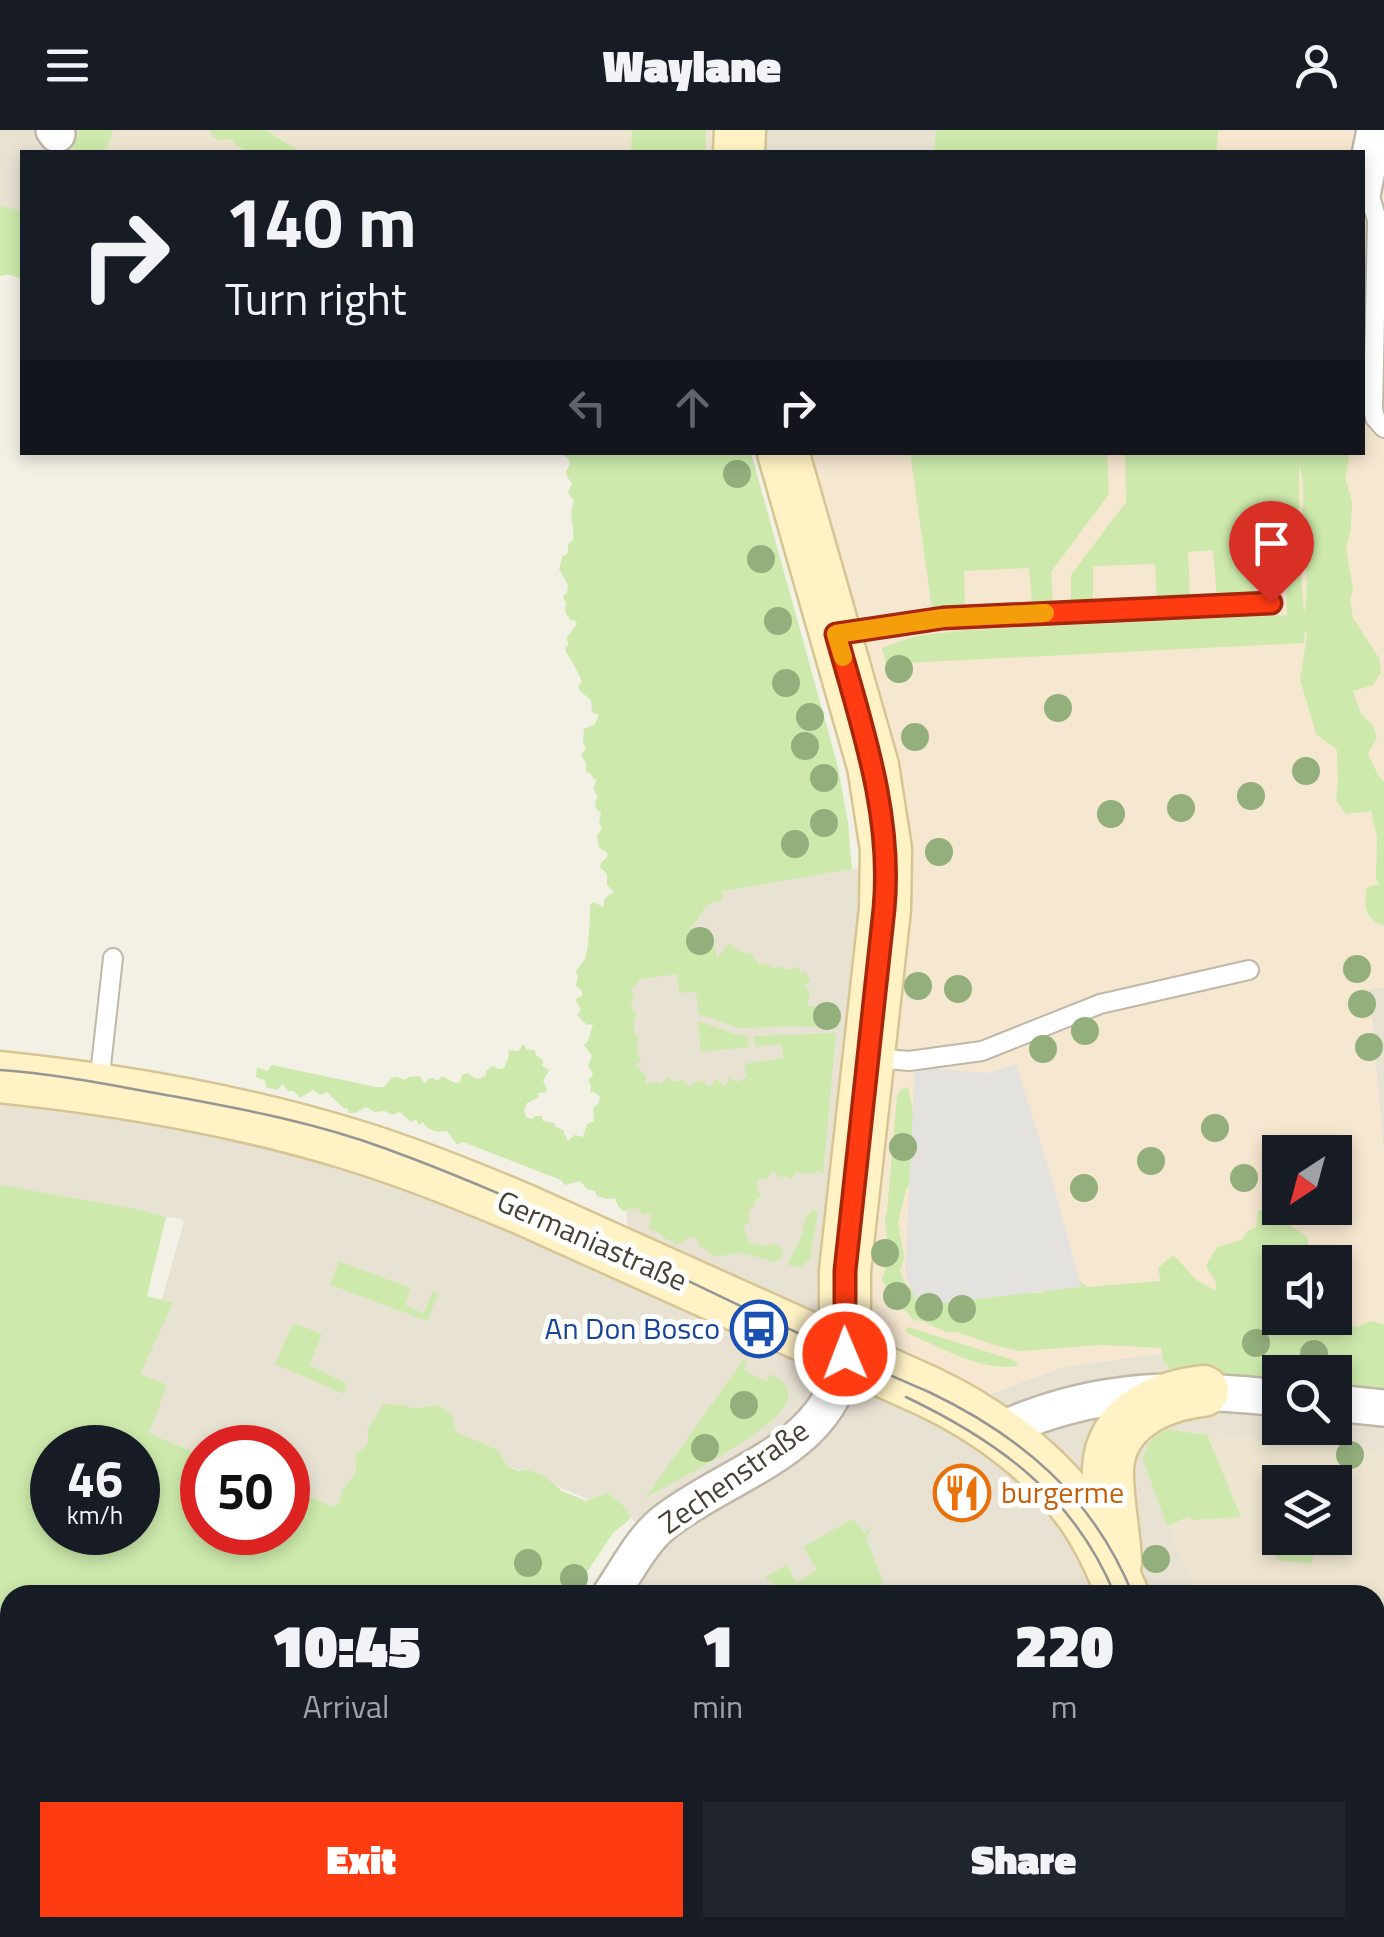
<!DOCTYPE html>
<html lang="en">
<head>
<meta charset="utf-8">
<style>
	body { margin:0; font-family:"Titillium Web",sans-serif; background:#20242c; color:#f1f3f6; height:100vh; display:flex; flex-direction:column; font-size:38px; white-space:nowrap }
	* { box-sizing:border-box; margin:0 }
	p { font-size:32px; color:#9ea1a6 }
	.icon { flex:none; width:55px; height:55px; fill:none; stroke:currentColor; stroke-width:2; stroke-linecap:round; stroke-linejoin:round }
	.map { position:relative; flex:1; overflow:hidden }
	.side { position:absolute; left:0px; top:1455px; width:1385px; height:352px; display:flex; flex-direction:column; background:#171b24; border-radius:30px 30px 0 0; box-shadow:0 5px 15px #0003 }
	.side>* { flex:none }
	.guide { position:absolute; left:20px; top:20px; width:1345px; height:305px; border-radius:0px; box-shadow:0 5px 15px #0003; background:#171b24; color:#f1f3f6; overflow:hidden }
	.needle { width:65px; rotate:216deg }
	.buttons { position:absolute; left:1262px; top:1005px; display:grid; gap:20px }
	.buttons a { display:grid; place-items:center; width:90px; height:90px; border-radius:0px; background:#171b24; box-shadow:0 5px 15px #0003; font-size:50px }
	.speed { position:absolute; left:30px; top:1295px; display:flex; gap:20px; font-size:50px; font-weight:700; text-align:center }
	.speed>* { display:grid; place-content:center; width:130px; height:130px; border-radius:50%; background:#171b24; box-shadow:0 5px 15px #0003; line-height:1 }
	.speed small { font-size:25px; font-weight:400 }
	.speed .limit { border:15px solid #d22; background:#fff; color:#111 }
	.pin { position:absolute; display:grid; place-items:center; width:85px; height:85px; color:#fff; margin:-102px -42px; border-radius:50% 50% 50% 0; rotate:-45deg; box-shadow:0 0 10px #0007 }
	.pin .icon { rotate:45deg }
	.me { position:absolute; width:110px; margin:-55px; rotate:359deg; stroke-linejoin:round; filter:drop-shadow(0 0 8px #0008) }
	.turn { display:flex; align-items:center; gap:35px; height:210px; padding:0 40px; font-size:45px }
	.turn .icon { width:130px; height:130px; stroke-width:2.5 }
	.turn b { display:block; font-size:70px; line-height:85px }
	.lanes { display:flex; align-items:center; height:95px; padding:0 40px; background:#0003; justify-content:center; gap:50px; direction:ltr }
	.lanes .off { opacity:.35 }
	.eta { display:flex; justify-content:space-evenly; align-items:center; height:170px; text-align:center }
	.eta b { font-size:60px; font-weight:800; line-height:70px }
	.action { display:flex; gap:20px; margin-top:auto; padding:20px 40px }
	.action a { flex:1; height:115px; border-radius:0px; background:#ff3b11; color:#fff; font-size:40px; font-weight:800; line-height:115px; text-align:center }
	.action a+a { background:#20242c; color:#f1f3f6 }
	header { display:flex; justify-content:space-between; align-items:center; height:130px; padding:0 40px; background:#171b24; font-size:45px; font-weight:800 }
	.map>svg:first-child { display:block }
	.residential { fill:#e8e2d3; fill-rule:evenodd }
	.commercial { fill:#f6e7d0; fill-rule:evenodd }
	.education { fill:#ede5cf; fill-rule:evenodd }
	.green { fill:#cdeaac; fill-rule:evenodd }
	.parking { fill:#e4e2de }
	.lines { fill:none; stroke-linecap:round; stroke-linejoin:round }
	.service-casing { stroke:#bfb8a8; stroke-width:22 }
	.minor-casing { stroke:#bfb8a8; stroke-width:40 }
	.secondary-casing { stroke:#d6c593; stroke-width:55 }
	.service { stroke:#fff; stroke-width:18 }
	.minor { stroke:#fff; stroke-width:35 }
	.secondary { stroke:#fff2c4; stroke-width:50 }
	.tram { stroke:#969696; stroke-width:2.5 }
	.tree { fill:#93af7c }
	.route-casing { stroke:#a6260b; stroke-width:25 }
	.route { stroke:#ff3b11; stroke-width:18 }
	.slow { stroke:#f59e0b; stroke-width:18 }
	.labels { text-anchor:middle; stroke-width:10; stroke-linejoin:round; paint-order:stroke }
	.street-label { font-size:30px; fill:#464035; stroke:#fff }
	.transit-label { font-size:30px; fill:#164399; stroke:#fff; text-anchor:end }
	.food-label { font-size:30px; fill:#c56008; stroke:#fff; text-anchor:start }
</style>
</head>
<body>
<header><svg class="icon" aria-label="menu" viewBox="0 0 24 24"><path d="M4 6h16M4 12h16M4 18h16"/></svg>Waylane<svg class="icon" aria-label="person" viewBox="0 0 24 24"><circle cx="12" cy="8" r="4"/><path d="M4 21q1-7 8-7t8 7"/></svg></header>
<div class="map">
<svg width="1384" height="1807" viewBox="0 0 1384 1807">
	<rect width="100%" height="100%" fill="#f3f0e6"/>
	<g class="residential">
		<path d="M0,0H93L87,22H22V143L0,146Z"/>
		<path d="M740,0H1148L1144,22H739Z"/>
		<path d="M886,737L971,1271L1063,1237L1157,1224L1303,1242H1280V1298H1335V1247L1384,1253V1807H371L378,1798H1375V1465H610L651,1406L631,1388L536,1347L397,1292L341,1380L288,1359V1318H202V1327L125,1297L184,1092L182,1089L34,1069L0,1062V947L91,958L630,1125L601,788L628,753L728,759L852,739ZM1280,1352H1335V1408H1280Z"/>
		<path d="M1384,857V1024L1369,859Z"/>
	</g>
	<path class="commercial" d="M1148,0H1384V857L1369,859L1384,1024V1253L1335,1242H1303L1157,1224L1063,1237L972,1271L845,1224L885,779L783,323L1362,322V22H1144ZM1280,1022H1335V1078H1280ZM1280,1132H1335V1188H1280Z"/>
	<g class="education">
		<path d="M93,0H740L739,22H87Z"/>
		<path d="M1170,1300L1384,1321V1807H1333L1329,1798H1375V1465H1197L1156,1368L1143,1330L1149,1314L1154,1308L1160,1302ZM1280,1352H1335V1408H1280Z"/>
	</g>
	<g class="green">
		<path d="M79,0H112L113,2L107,18L99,22H74L70,8L78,6Z"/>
		<path d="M210,0H265L296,19L294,22C269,23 247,28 230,9L219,10L212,6Z"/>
		<path d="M632,0H706V22H631Z"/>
		<path d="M936,0H1218L1217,22H934Z"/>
		<path d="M0,76L22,81V146L19,148L7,144L0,146Z"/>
		<path d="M910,322L1107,323L1109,364L1051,442L1053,472L1032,473L1029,438L964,441L965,477L932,479Z"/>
		<path d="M562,323H751L838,637L848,693L852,739L722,761L723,771L711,773L702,779L704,782L699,785V789L690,797L697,802L700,810L706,811L704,815L712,814L715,818L717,829L729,813L741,822L750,823L760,835L767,833L773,838L780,836L787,840L798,837L801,844L805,841L810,850L805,857L810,862L807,876L839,878L837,898L799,896L738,898L699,884L696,862L679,863L677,844L641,849L631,860L635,867L630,874L637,886L634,889V902L639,908L637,910V921L641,931L636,934L647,948L645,951L647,954L656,952L661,954L668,947L674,952L682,950L690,957L699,950L710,957L716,949L726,957L729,947L737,952L747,947L744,934L784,928L781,914L755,917L754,906L836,903L823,1044L819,1040L811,1044L796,1042L791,1049L785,1046L781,1048L772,1041L767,1049L758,1050L757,1058L761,1066L754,1071L756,1076L751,1078L748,1084L750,1093L743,1095L750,1114L756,1113L761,1116L776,1114L782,1119L783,1126L776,1132L738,1122L733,1126L732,1122L727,1125L714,1127L706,1119L700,1117L696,1107H691L676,1115L673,1110L668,1111L657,1101L649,1099L651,1086L649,1083L643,1085L638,1078L623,1081L618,1076L615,1068L607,1069L597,1066L595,1061L587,1059L580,1051L565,1055L561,1050L463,1012L457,1015L447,1001C438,1003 428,1001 423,992L419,995L416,989L411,992L400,982L392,985L385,981L375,982L366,977L355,983H349L348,979L343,978L327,962L320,965L313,960L300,968L294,961H288L283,954L277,960L266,957L265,950L256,947L257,937L267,941L272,935L376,957H384C392,950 390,943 404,950L409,947L420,946L425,954L428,949L433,948L438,951L442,946L455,953L460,952L462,945L467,943L477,949L486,946V941L492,936L499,939L504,938L509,926L508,920L518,921L524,914L526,919L535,920L536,925L543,930L542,936L549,940L543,951L547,959L546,962L538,963L539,967L527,973L524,981L527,988L533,989L535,986H542L543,991L554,993L555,996L563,1000L568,1011L574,1005L583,1007L587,994L594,991L593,978L599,973L600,967L594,962L590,963L591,955L588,951L593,944L588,936L592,926L584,915L588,911L593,894L587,895L577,885L581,880L575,869L582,866V861L576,856L578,846L576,841C579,836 584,832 586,826C588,821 591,782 590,774L594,772L603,777L605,768L614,762L607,755V744L600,737L601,733L608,726L607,722L599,718L597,705L602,699L599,692L601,682L597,681L595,672L598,667L593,658L597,649H594L591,644L586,642V633L581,625L586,619L583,612L584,599L595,594L599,585L592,582L591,570L580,561L578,556L582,552C582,549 569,525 566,523L565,517L568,515L567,507L577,494L576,491L570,490L565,481L566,473L563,468L564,465L567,463L568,455L559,439L562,427L568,423V414L573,410C575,395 568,386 574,371L568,363L572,353L567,347L566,341L570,335L569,329Z"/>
		<path d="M1125,323H1347L1349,329L1345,347L1352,372L1351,397L1346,419L1353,458L1350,471L1353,488L1379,528L1381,542L1373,555L1353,561L1361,584L1372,594L1377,607L1368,624L1378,645L1384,652V796C1364,788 1364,777 1367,757L1379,754L1376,749L1377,707L1371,681L1346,684L1336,670L1338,653L1337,620L1316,604L1300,549L1307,506L1305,499L1304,513L886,534L882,518L916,506L969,500L1287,485L1286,431L1254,432L1255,465L1217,467L1213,420L1188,422L1190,467L1157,469L1155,434L1093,436V471L1071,472V445L1126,372ZM1299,335C1307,357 1301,375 1303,398C1305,428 1310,455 1304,484L1300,430Z"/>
		<path d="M698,891L738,905L748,906L749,917L701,922Z"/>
		<path d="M908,957L921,1022L917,1043L906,1060L898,1093L904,1127L900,1141L907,1157L921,1160L1042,1163L1075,1147L1087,1157L1161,1151L1158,1138L1173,1125C1192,1142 1191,1152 1217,1160L1215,1151L1206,1136L1217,1117L1242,1110L1247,1101L1256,1097L1258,1081L1265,1078L1307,1107L1310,1132H1280V1188H1321L1320,1193L1348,1194L1358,1197L1370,1191L1384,1194V1262L1335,1258V1242H1280V1255L1181,1247L1164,1233L1161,1218L1100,1215L1021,1221L997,1216L957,1202H946L922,1191L913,1190L907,1182L897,1176L882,1150C886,1137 889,1121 887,1106C886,1096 883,1092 887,1081L897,966L901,960Z"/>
		<path d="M0,1055L141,1080L166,1087L147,1166L173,1173L140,1244L167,1255L149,1303L202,1326V1402H288V1358L334,1377L338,1375L343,1359L356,1343L355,1324C367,1317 370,1314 367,1300L384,1274L401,1275L415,1279L436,1275L451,1284L456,1302L498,1320L507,1336L518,1341L529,1340L544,1346L562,1361L586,1371L607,1363L621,1373L631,1388L613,1403L575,1460L562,1465H10V1496L0,1487ZM52,1318H138V1402H52Z"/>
		<path d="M811,1081H818L810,1129L801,1137L787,1135L802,1105L805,1089Z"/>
		<path d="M339,1131L410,1158L405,1176L424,1183L433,1161L438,1163L428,1191L330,1155Z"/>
		<path d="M293,1193L322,1204L309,1235L347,1254L344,1264L275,1234Z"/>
		<path d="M908,1197L1010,1229L1015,1231L1018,1236C980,1241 945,1219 911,1205L905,1201Z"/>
		<path d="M744,1229L747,1230L744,1241L767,1251L770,1244C780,1249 790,1255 788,1268C783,1298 673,1352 645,1368Z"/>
		<path d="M1170,1300L1207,1305L1241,1387L1192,1390L1189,1386L1167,1396L1143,1330C1146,1315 1154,1302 1170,1300Z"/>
		<path d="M853,1389L865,1403L873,1394L866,1408L884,1454L878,1457L881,1465H788L765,1447L787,1435L796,1453L817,1440L803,1417Z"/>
		<path d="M1280,1397V1408H1315L1312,1434L1278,1430L1269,1409Z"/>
		<path d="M0,1501L10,1505V1798H51L40,1807H0Z"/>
		<path d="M70,1798H316L322,1807H59Z"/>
		<path d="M835,1798H1187L1191,1807H843L844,1804Z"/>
	</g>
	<path class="parking" d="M1016,934L1050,1042L1081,1157L918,1176L905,1143L915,937L990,943Z"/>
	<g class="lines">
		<g class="service-casing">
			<g id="service">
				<path d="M1367,56L1377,90L1373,279L1375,288L1384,298"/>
				<path d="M837,504L943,488L1271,473"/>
				<path d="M873,928L909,931L982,921L1100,874L1249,840"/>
				<path d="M99,954L113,828"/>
			</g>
		</g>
		<g class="minor-casing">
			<g id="minor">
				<path d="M54,0L57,4"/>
				<path d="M1362,65L1375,0"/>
				<path d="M1335,1273L1384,1278"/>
				<path d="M996,1302C1094,1257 1175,1257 1280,1268"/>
				<path d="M610,1465C627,1441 642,1409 666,1391C730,1341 834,1319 845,1224"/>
				<path d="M371,1807L378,1798"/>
			</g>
		</g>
		<g class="secondary-casing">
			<g id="secondary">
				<path d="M739,22L740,0"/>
				<path d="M783,322L873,636L886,719L885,779L845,1141V1224"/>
				<path d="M0,947C116,959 234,979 346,1013C407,1031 466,1055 525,1080L929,1262C988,1290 1048,1334 1085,1389C1101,1413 1112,1439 1123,1465"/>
				<path d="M1116,1433C1115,1402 1107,1369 1108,1338C1111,1288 1159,1266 1203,1261"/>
				<path d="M1261,1798L1265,1807"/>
			</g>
		</g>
		<use href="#service" class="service"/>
		<use href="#minor" class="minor"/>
		<use href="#secondary" class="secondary"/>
		<g class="tram">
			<path d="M0,940C58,944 115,956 172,966C243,979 316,993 384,1018C572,1086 746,1185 929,1262C1023,1307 1093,1367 1133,1465"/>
			<path d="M906,1267C1000,1312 1074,1366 1115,1465"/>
			<path d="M1252,1798L1256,1807"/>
			<path d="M1269,1798L1273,1807"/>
		</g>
	</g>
	<g class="tree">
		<circle cx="737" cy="344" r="14"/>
		<circle cx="761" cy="429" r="14"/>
		<circle cx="778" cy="491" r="14"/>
		<circle cx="899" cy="539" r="14"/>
		<circle cx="786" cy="553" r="14"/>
		<circle cx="1058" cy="578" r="14"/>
		<circle cx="810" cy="587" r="14"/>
		<circle cx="915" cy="607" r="14"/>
		<circle cx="805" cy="616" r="14"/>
		<circle cx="1306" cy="641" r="14"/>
		<circle cx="824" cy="648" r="14"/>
		<circle cx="1251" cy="666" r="14"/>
		<circle cx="1181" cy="678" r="14"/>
		<circle cx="1111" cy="684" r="14"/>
		<circle cx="824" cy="693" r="14"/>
		<circle cx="795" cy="714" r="14"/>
		<circle cx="939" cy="722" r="14"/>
		<circle cx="700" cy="811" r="14"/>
		<circle cx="1357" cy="839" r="14"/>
		<circle cx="918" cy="856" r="14"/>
		<circle cx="958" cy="859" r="14"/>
		<circle cx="1362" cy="874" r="14"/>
		<circle cx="827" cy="886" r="14"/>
		<circle cx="1085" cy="901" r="14"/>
		<circle cx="1369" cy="917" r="14"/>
		<circle cx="1043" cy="919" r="14"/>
		<circle cx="1215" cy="998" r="14"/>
		<circle cx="903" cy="1017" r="14"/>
		<circle cx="1151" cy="1031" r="14"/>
		<circle cx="1244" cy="1048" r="14"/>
		<circle cx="1084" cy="1058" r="14"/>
		<circle cx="885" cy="1123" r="14"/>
		<circle cx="897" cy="1166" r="14"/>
		<circle cx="929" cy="1177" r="14"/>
		<circle cx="962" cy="1179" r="14"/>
		<circle cx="1256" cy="1213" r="14"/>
		<circle cx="1314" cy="1224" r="14"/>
		<circle cx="744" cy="1275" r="14"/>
		<circle cx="705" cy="1318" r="14"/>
		<circle cx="1350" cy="1325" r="14"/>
		<circle cx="1156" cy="1429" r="14"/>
		<circle cx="528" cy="1433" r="14"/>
		<circle cx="574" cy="1448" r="14"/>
	</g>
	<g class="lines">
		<g class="route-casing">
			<path id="route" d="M845,1224V1141L884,779C893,684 861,594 836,504L943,488L1271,473"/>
		</g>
		<use href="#route" class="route"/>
		<path class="slow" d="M843,527L836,504L943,488L1045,483"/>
	</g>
	<defs>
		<g id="bus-ring" transform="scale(2.875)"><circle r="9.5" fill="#fff" stroke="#1a4fb4" stroke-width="1.5"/><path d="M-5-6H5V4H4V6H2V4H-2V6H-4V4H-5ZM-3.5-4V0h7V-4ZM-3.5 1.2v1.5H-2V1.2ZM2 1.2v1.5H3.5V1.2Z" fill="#1a4fb4"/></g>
		<g id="restaurant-ring" transform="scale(2.875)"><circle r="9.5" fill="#fff" stroke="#e8710a" stroke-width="1.5"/><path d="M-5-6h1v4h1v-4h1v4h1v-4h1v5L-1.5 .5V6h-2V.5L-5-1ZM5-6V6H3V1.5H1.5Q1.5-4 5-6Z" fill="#e8710a"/></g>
	</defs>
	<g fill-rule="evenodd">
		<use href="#bus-ring" x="759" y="1199"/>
		<use href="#restaurant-ring" x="962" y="1363"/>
	</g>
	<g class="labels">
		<g class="street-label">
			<text transform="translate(592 1111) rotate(24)" y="10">Germaniastraße</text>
			<text transform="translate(734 1347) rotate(-35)" y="10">Zechenstraße</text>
		</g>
		<g class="transit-label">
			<text x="720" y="1209">An Don Bosco</text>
		</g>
		<g class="food-label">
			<text x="1001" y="1373">burgerme</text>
		</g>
	</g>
</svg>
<div class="buttons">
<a><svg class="needle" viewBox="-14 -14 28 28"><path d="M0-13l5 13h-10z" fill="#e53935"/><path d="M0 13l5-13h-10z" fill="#9ea1a6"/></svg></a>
<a><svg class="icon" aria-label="sound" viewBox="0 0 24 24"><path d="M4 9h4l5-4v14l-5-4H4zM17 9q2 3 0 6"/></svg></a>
<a><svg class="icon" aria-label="search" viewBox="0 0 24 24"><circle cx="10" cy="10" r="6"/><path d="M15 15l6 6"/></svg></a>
<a><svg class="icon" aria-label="layers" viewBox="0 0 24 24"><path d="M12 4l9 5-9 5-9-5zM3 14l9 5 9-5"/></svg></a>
</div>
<div class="speed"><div>46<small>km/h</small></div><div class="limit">50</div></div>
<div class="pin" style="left:1271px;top:473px;background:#d93025"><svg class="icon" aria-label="arrive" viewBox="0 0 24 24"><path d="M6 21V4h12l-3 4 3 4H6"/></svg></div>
<svg class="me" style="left:845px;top:1224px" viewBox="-20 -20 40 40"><circle r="17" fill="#ff3b11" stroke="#fff" stroke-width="3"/><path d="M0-11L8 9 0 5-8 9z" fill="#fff"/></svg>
<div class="guide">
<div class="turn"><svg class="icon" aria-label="right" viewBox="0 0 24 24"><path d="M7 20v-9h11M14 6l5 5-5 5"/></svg><div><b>140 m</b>Turn right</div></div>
<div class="lanes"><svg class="icon off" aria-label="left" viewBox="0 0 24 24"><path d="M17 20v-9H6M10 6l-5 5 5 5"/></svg><svg class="icon off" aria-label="ahead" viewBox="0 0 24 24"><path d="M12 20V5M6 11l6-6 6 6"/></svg><svg class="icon" aria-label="right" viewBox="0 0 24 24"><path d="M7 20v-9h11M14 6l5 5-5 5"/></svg></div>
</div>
<section class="side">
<div class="eta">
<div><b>10:45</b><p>Arrival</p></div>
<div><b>1</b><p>min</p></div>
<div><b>220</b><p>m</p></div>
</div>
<div class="action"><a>Exit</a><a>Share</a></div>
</section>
</div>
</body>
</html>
